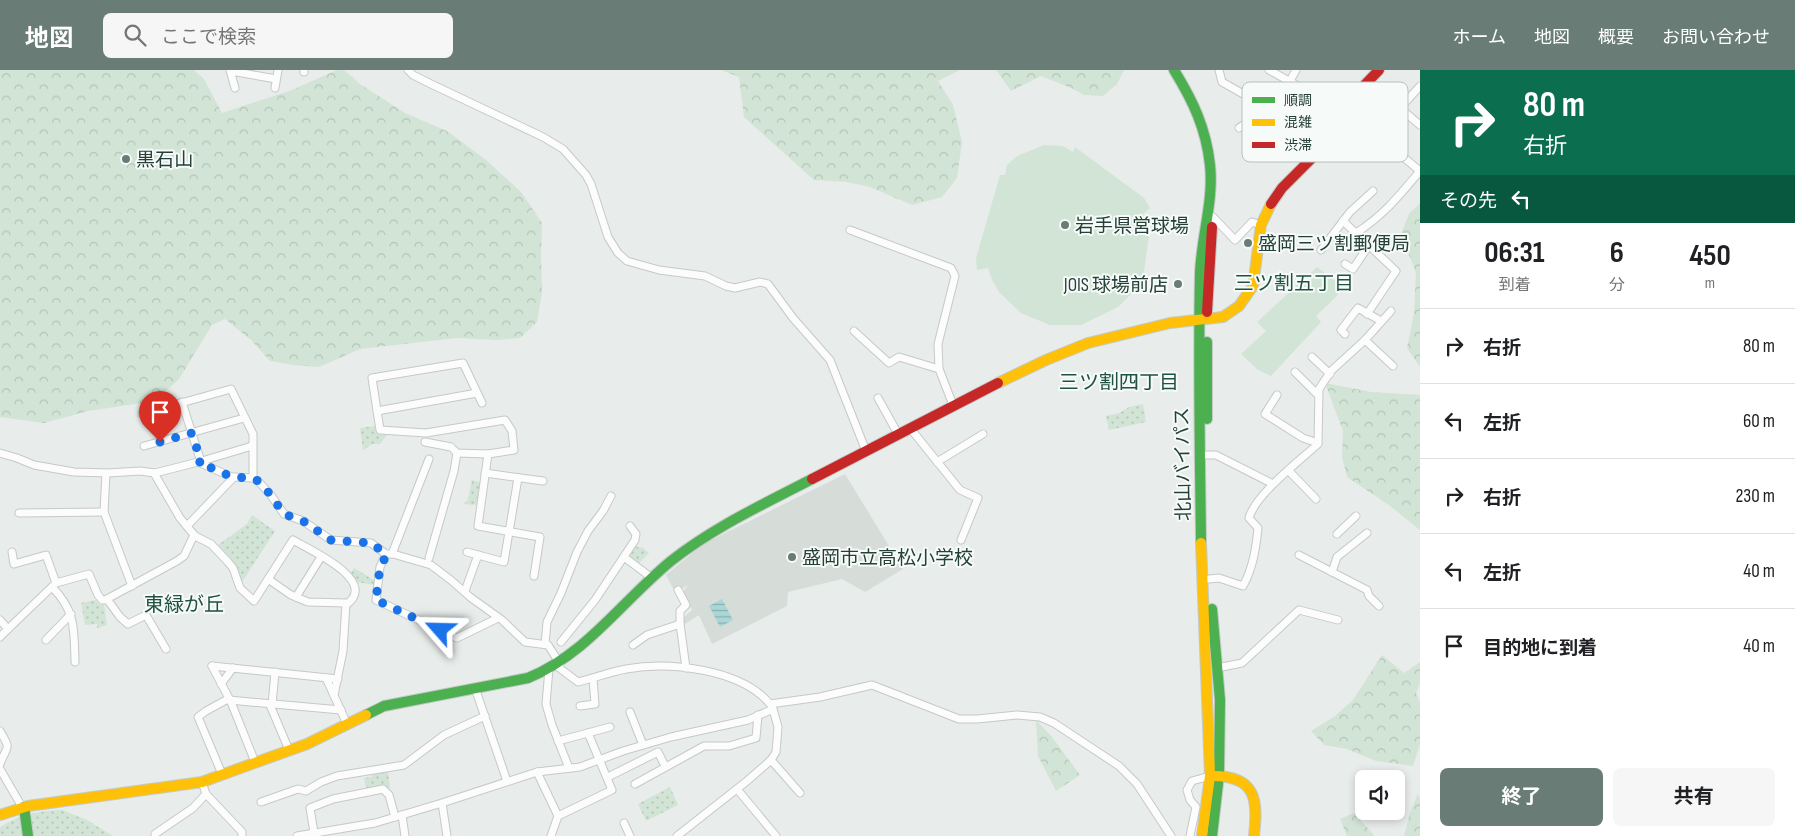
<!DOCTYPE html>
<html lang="ja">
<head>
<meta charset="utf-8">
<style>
	body { margin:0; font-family:"Sofia Sans Condensed","Noto Sans JP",sans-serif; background:#f6f6f6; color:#202124; height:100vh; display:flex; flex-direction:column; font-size:19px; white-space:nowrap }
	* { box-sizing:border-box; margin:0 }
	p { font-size:16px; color:#757577 }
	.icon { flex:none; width:28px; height:28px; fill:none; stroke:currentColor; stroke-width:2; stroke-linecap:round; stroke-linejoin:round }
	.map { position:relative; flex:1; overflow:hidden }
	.drawer { display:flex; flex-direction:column; background:#fff; width:375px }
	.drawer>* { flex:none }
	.top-card { background:#0b6e4f; color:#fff; overflow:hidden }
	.tools { position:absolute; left:1355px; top:700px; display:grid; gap:10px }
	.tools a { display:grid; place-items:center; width:50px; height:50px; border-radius:8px; background:#fff; box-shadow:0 2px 8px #0003; font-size:25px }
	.pin { position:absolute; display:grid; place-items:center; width:42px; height:42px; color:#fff; margin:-51px -21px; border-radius:50% 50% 50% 0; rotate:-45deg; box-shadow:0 0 5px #0007 }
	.pin .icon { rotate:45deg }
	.me { position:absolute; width:55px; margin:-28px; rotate:295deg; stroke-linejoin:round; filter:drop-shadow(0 0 4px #0008) }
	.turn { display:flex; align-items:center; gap:18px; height:105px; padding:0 20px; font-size:22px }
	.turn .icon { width:65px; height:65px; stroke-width:2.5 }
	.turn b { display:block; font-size:35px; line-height:42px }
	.then { display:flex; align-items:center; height:48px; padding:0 20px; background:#0003; gap:10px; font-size:19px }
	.eta { display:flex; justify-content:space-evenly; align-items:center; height:85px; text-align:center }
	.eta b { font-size:30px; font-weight:700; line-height:35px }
	.button { display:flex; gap:10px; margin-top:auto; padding:10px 20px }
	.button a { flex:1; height:58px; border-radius:8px; background:#697c75; color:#fff; font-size:20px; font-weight:700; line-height:58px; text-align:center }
	.button a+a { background:#f6f6f6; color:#202124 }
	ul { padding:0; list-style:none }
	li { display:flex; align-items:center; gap:15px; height:75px; padding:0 20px; border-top:1px solid #e0e0e0 }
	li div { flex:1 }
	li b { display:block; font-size:19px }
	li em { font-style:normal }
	header { display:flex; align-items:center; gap:30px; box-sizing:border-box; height:70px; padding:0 25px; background:#697c75; color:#fff }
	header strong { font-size:24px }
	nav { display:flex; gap:28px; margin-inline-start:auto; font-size:18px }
	.search { width:350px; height:45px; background:#f6f6f6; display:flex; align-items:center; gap:12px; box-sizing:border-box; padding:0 18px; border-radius:8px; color:#757577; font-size:19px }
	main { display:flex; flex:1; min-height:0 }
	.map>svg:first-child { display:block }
	.built { fill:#d6ddd9 }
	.green { fill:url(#green-dots) }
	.forest { fill:url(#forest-crowns) }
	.pitch { fill:#d2e4d6 }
	.water { fill:url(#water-rules) }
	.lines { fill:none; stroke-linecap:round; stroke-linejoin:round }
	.street-casing { stroke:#c5c9c7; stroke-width:9 }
	.fast-casing { stroke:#c3cac7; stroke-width:12 }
	.slow-casing { stroke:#c3cac7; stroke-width:12 }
	.jam-casing { stroke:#c3cac7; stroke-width:12 }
	.street { stroke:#fcfcfc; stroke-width:7 }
	.fast { stroke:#4caf50; stroke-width:10 }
	.slow { stroke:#ffc107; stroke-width:10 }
	.jam { stroke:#c62828; stroke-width:10 }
	.route { stroke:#1a73e8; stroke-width:9; stroke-dasharray:0 16.2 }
	.poi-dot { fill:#697c75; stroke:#f6faf8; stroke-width:2 }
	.labels { text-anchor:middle; stroke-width:4; stroke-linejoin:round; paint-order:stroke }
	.poi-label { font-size:19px; fill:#254036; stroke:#f6faf8; text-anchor:start }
	.street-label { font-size:19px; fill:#254036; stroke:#f6faf8 }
	.neighbourhood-label { font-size:20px; fill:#215241; stroke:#f6faf8 }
	.key { fill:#f6faf8; stroke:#b7c2be; stroke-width:1 }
	.key-label { font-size:14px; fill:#254036 }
</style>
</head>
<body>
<header>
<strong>地図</strong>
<div class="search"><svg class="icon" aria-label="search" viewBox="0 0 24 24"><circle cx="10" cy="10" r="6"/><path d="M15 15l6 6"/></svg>ここで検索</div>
<nav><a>ホーム</a><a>地図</a><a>概要</a><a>お問い合わせ</a></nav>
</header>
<main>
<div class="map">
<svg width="1420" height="766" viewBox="0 0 1420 766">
	<defs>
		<pattern id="green-dots" width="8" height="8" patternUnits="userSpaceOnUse" patternTransform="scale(1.25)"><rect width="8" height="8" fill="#d2e4d6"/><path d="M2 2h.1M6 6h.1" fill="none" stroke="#b4c5b8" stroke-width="1.8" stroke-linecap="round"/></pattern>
		<pattern id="forest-crowns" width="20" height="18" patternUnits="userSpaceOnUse" patternTransform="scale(1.25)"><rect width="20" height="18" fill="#d2e4d6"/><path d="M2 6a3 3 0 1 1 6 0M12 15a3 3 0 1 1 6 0" fill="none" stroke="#b4c5b8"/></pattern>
		<pattern id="water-rules" width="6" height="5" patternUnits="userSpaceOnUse" patternTransform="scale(1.25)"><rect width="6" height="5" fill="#aad6d8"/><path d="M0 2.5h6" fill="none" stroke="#8aafb0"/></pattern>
	</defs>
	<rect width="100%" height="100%" fill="#e8ecea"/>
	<path class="built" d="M845,404L903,499L865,522L842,509L788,522L787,536L712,574L699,545L685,554L682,549L692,540L683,522L688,515L675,522L666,505L703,474Z"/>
	<g class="green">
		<path d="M1143,334L1146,352L1109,360L1106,346L1119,343L1129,337Z"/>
		<path d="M375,356L376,364L387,365L380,374H372L363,380L360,358Z"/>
		<path d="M472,410L480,412L476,435L463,434L468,430Z"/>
		<path d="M252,445L275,461L242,512L233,491L218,475L247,454Z"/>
		<path d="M636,476L640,478L642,477L649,483L638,494L628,486Z"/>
		<path d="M354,498L374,510V515L357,512L351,503Z"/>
		<path d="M95,530L100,535L104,534L107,555L97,558V554L85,555L81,533Z"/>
		<path d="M388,701L390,718L383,715L366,718L364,708L372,707L371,704Z"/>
		<path d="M670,717L678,735L646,751L638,734Z"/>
		<path d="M62,740L87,750L113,766H0V757C22,744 37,741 62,740Z"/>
	</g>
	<g class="forest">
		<path d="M0,0H194L204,9L222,43L292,20L337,0H344L360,14L405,43L447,61L486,90L521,122L542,153L541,186L542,222L537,252L520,268L497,270L457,268L360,279L319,297L293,295L270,291L251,270L225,249L212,255L179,309L155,331L88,341L44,353L0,347Z"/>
		<path d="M721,0H960L938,11L953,35L962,72L957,108L942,127L912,135L870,117L847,112L814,110L744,47L739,7Z"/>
		<path d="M996,0H1124L1117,14L1103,26L1084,25L1071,18L1041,6L1011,21Z"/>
		<path d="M1420,133V297L1407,278L1414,243L1416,203L1401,164L1409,144Z"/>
		<path d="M1325,313L1371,322L1420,325V460L1389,435L1347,407L1342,387L1343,361Z"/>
		<path d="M1382,585L1404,603L1420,592V614L1416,623L1420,632V675L1413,696L1376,691L1347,679L1324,675L1311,661L1335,646L1353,630Z"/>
		<path d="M1036,650L1052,667L1080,705L1056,721L1038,686Z"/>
		<path d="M1418,723L1420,730V766H1404L1410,743Z"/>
		<path d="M1354,743L1373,764L1374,766H1347L1340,749Z"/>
	</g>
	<g class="pitch">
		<path d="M1044,75L1063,76L1073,82L1075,77L1144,128L1150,138L1143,144L1149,166L1144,201L1132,223L1118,237L1081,255H1050L1021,243L999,222L992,210L988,198L977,200L976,188L1000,105H1005L1007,95L1017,86Z"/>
		<path d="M1317,197L1343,217L1335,228L1316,246L1321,252L1271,306L1258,300L1241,284L1266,261L1257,252Z"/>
	</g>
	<path class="water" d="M722,529L733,550L720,557L709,536Z"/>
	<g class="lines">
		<g class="street-casing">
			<g id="street">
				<path d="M230,0L235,18"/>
				<path d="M408,0L413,5L431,14L543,67L563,79L586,105L591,114L608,167L618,183L627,191L659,200L705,206L726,216L735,218L760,212L768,214L793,248L830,290L866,381"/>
				<path d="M1219,0L1222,12L1268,38"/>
				<path d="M1269,0L1338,38L1344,43"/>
				<path d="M231,1L276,9"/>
				<path d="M304,2V0"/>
				<path d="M275,18L278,0"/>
				<path d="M1400,38L1420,55"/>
				<path d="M1346,39L1420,101"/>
				<path d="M1239,58L1280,29L1296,0"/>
				<path d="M1377,64L1420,16"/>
				<path d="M1213,147L1235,170L1252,152L1261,155"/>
				<path d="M1343,151L1396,201L1367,244"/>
				<path d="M850,160L951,198L955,206L938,274L939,299L953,335"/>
				<path d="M1356,163C1384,145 1399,126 1420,101"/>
				<path d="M1321,180L1350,142L1373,121"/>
				<path d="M1345,194L1353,199L1369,175"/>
				<path d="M854,261L889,293L899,287L939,299"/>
				<path d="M1345,264L1341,260L1358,238L1381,251"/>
				<path d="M1365,270L1393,296"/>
				<path d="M1312,287L1330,304"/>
				<path d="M1295,302L1318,325"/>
				<path d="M1277,325L1265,344L1303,368L1318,373"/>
				<path d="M878,328L898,364"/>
				<path d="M182,332L201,392"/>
				<path d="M377,341L477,323"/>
				<path d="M142,344L231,319L253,364V408"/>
				<path d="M910,358L960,420L978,428L961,470"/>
				<path d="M425,372L451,377"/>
				<path d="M144,376L244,348"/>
				<path d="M454,380L457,383L488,384L514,380L512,361L505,350L426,363L380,360L372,308L463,293L482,333"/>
				<path d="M0,383L17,388L34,395L74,402L108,403L140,401L155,403L202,391L252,376"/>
				<path d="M488,384L478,456L540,467L534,506"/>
				<path d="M1207,385H1216L1273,414"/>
				<path d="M198,392L232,407L253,408L258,411L270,424L284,444L303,451L331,470L371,473L386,484H393L431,495L452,511L470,527L502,550L525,572L548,575L560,594"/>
				<path d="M937,392L983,364"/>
				<path d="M1289,401L1316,429"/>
				<path d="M106,403L104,442L132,516"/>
				<path d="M154,403L180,448L195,466L211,474L228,492L233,498L240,518L254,531L293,470C310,480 380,511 346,535"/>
				<path d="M485,403L543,411"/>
				<path d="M19,443L104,442"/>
				<path d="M187,456L234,407"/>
				<path d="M1337,464L1356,446"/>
				<path d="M12,482L14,494L46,485L56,513"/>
				<path d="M467,482L504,492L518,408"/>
				<path d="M386,484L380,497L376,530L457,568L498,548"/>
				<path d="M392,484L429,389"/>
				<path d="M1299,485L1367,520L1369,526L1379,536"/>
				<path d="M624,487L652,508"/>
				<path d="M429,488L454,401L457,383"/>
				<path d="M1332,502L1337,487L1367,463"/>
				<path d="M268,509L291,525L308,532L346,533L343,581L334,625"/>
				<path d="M1209,509L1219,508L1243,516C1253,498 1256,478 1258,458L1249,448C1255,425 1299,391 1318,374L1319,319L1331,301L1365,270L1391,241"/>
				<path d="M52,517C76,541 74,560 75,592"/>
				<path d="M678,520L686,535L680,541V554L686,598"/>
				<path d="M465,521L478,485"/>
				<path d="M296,527L321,487"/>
				<path d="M107,529L120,547L128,554L146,545L166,579"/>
				<path d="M0,550L8,559L0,567"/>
				<path d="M8,559L56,513L89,504L98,525L102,530H105L177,491L184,486L194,465"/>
				<path d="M46,570L71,544"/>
				<path d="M561,572L595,530L635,470L636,464L630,456"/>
				<path d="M545,574L547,552L561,523L577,482L588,461L603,441L611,426"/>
				<path d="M633,575L647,565L680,554"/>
				<path d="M212,596L338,609"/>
				<path d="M212,596L231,632L255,692"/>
				<path d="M558,597L578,612C594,608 610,602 626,599C669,591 741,599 770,634L820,627L872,615L959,649H977L1017,645L1040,647L1054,653L1119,696L1137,714L1171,766"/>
				<path d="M1217,598L1242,593L1299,540L1338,550"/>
				<path d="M549,599L546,634L552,655L569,698"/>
				<path d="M326,608L347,654"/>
				<path d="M221,614L233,598"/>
				<path d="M475,618L507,711"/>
				<path d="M229,630L341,640"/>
				<path d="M270,635L289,680"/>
				<path d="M272,635L275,602"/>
				<path d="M580,636L595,634L593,609"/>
				<path d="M630,642L643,675"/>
				<path d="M0,661C12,681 7,675 0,694"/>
				<path d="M558,671L610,657"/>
				<path d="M771,690L800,723"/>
				<path d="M0,699L22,737"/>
				<path d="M537,702L558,746L551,766"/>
				<path d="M222,704L198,647L206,641L228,629"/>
				<path d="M608,707L658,682L665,696"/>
				<path d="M635,714L704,676H729L756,668L758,645"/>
				<path d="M737,719L776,766"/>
				<path d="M206,724L242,762V766"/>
				<path d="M261,732L298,719L306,721L321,712L337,706L404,695L444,665L485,646"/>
				<path d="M442,733L537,702L580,697L623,681L671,667L748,650L773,639L778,657L776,682L771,690L747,711L677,766"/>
				<path d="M402,745L405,766"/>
				<path d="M558,746L612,720L588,663"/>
				<path d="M624,753L630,766"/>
				<path d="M314,763L310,738L333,729L383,719L389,725L395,747"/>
				<path d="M155,764L193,738L206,724L202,712"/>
				<path d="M297,766L375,753L442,733L447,766"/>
				<path d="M1190,766L1196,737L1190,730L1187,720L1192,711L1210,706"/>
			</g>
		</g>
		<g class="fast-casing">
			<g id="fast">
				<path d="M1174,0C1193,31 1206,58 1210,95C1214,131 1201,168 1200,204C1198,294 1200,383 1201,473"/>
				<path d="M1207,272V349"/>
				<path d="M1212,539L1220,630L1219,705L1212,766"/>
				<path d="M366,645L384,636L528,608C587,584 622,531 671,491C714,457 764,434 812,409"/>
				<path d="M24,737L28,766"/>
			</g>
		</g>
		<g class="slow-casing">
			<g id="slow">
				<path d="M998,313L1046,290L1088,273L1170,253L1223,247L1239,236L1253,216L1261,155L1271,134"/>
				<path d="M1201,473L1210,706L1202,766"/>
				<path d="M1213,706C1257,706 1258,731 1254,766"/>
				<path d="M0,745L28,736L202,712L307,674L366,645"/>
			</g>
		</g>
		<g class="jam-casing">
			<g id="jam">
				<path d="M1271,134L1282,118L1312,88L1330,65L1354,26L1379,0"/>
				<path d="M1207,242L1212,157"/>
				<path d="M812,409L998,313"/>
			</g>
		</g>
		<use href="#street" class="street"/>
		<use href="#fast" class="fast"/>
		<use href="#slow" class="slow"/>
		<use href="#jam" class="jam"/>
	</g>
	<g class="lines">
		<path class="route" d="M160,372L192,363L201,392H198L232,407L253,408L258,411L266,419L284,444L303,451L331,470L371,473L386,484L379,505L376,530L440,560"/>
	</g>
	<g class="poi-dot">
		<circle cx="126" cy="89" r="5"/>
		<circle cx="1065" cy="155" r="5"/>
		<circle cx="1248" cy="173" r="5"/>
		<circle cx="1178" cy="214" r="5"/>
		<circle cx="792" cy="487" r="5"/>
	</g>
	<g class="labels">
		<g class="poi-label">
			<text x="136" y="96">黒石山</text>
			<text x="1075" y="162">岩手県営球場</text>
			<text x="1258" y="180">盛岡三ツ割郵便局</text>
			<text x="1168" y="221" text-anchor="end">JOIS 球場前店</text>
			<text x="802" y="494">盛岡市立高松小学校</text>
		</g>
		<g class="street-label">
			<text transform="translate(1182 394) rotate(-91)" y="7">北山バイパス</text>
		</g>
		<g class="neighbourhood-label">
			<text x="1294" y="220">三ツ割五丁目</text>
			<text x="1119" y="319">三ツ割四丁目</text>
			<text x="184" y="541">東緑が丘</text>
		</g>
	</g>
	<rect x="1242" y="12" width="166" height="80" rx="8" class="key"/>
	<rect x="1252" y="27" width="23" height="6" fill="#4caf50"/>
	<rect x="1252" y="49" width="23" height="7" fill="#ffc107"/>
	<rect x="1252" y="72" width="23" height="6" fill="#c62828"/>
	<g class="key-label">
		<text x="1284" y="35">順調</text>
		<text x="1284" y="57">混雑</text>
		<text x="1284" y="80">渋滞</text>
	</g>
</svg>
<div class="tools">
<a><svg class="icon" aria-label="sound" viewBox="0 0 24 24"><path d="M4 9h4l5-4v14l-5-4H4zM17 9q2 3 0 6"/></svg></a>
</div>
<div class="pin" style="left:160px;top:372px;background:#d93025"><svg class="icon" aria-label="arrive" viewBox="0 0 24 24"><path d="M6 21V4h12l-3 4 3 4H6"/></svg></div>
<svg class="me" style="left:440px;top:560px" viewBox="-20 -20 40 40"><path d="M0-17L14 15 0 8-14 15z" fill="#1a73e8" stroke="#fff" stroke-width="4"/></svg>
</div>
<section class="drawer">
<div class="top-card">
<div class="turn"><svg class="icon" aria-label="right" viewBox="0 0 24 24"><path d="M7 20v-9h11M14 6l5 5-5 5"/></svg><div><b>80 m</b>右折</div></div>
<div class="then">その先<svg class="icon" aria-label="left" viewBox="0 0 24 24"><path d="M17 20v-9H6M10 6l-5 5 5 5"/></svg></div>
</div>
<div class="eta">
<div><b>06:31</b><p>到着</p></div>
<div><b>6</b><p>分</p></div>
<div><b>450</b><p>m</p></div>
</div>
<ul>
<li><svg class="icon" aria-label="right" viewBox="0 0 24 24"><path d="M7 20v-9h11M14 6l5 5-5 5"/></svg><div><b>右折</b></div><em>80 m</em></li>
<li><svg class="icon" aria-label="left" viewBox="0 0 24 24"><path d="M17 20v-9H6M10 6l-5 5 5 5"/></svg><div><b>左折</b></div><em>60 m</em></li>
<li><svg class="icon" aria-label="right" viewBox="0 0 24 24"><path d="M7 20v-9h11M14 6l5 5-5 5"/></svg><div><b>右折</b></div><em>230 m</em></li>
<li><svg class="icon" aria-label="left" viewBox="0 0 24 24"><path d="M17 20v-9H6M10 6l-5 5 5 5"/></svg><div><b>左折</b></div><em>40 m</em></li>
<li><svg class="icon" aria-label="arrive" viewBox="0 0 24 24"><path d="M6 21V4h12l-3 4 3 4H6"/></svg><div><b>目的地に到着</b></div><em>40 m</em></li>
</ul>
<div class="button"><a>終了</a><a>共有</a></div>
</section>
</main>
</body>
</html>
